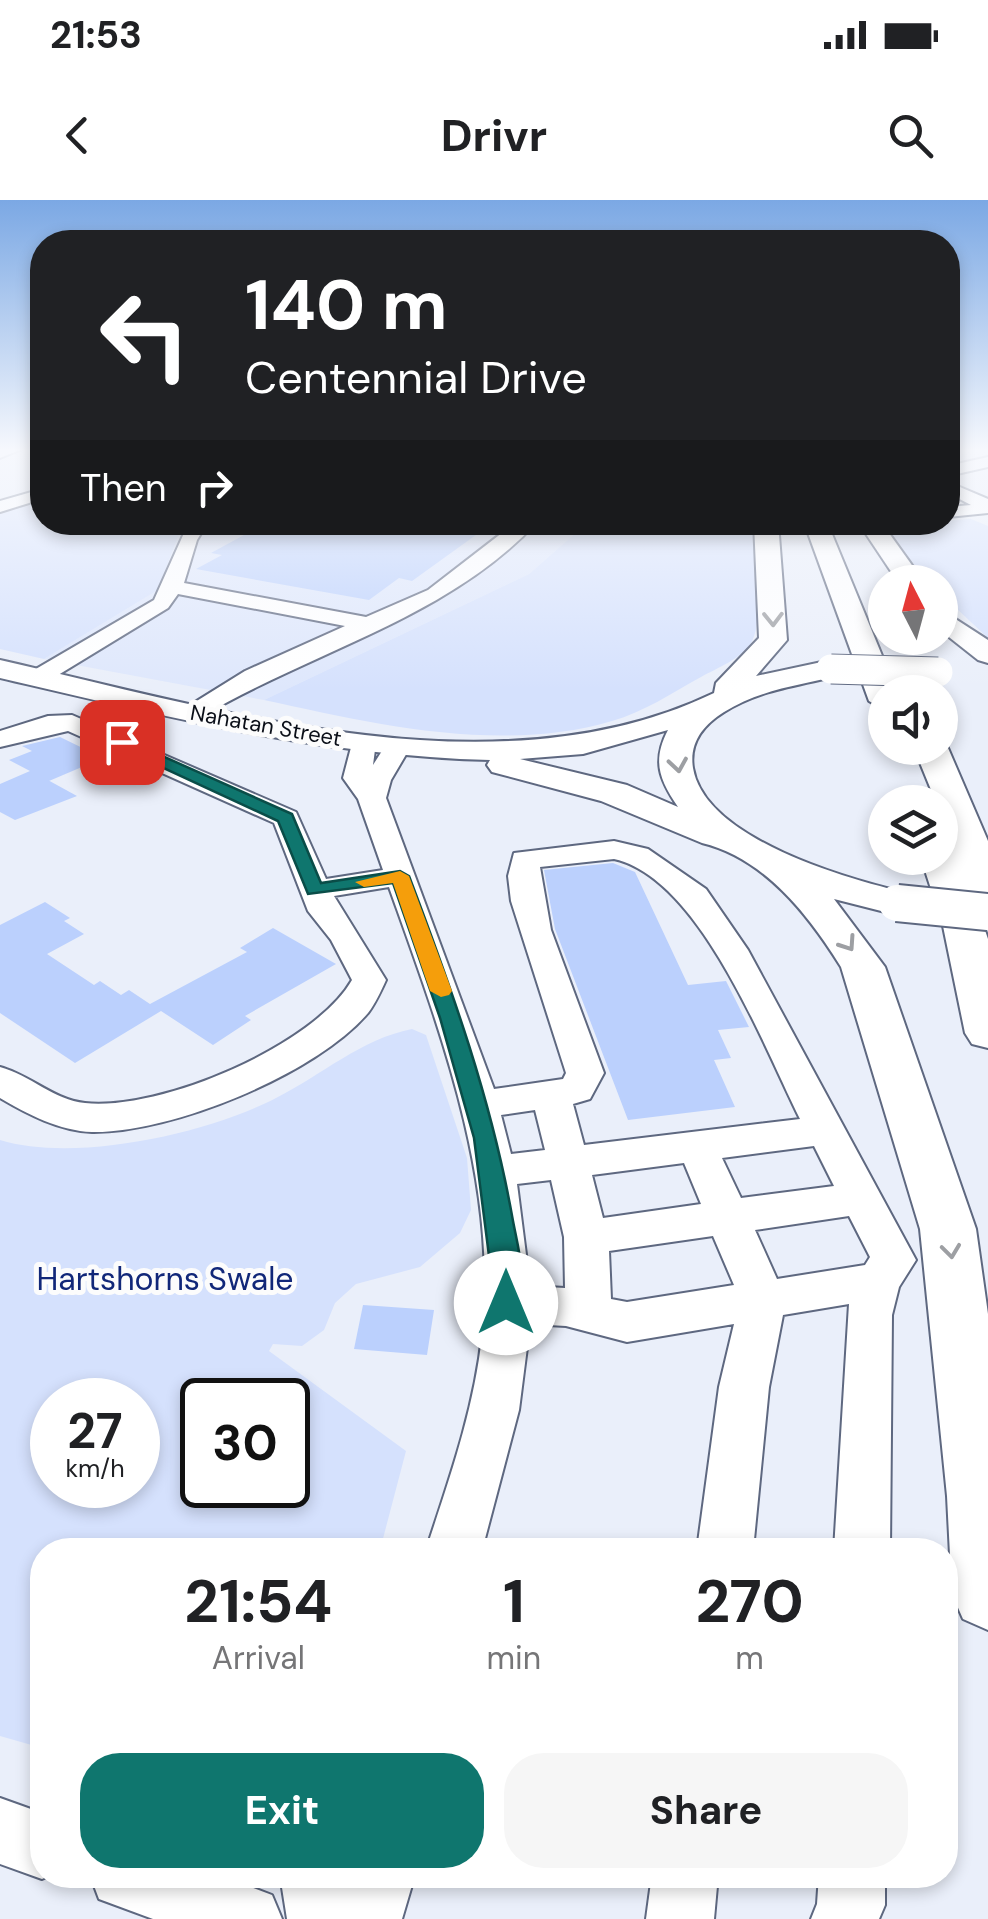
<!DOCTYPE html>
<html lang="en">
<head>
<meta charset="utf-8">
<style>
	body { margin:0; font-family:"DM Sans",sans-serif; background:#f6f6f6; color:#202124; height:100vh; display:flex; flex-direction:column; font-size:38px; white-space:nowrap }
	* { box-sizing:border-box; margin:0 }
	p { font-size:32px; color:#757577 }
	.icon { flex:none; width:55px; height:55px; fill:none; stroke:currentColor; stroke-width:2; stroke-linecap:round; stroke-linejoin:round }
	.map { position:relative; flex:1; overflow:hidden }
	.drawer { position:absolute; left:30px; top:1338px; width:928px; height:350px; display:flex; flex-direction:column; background:#fff; border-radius:40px; box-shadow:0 5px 15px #0003 }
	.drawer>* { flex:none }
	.top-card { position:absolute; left:30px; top:30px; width:930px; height:305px; border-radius:40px; box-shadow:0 5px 15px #0003; background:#202124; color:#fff; overflow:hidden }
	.needle { width:65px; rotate:354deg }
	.fabs { position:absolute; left:868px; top:365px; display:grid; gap:20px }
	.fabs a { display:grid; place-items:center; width:90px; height:90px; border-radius:50%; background:#fff; box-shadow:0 5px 15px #0003; font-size:50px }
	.speed { position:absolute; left:30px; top:1178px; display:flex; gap:20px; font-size:50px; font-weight:700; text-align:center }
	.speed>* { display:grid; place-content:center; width:130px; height:130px; border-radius:50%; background:#fff; box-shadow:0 5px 15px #0003; line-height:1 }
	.speed small { font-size:25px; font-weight:400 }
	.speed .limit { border:5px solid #111; border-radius:15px; background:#fff; color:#111 }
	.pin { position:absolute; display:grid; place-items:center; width:85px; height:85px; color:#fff; margin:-42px; border-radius:20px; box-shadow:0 5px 15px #0006 }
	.me { position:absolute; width:110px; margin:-55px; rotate:0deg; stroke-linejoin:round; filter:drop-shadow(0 0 8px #0008) }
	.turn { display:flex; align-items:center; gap:35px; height:210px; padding:0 50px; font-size:45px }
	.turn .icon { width:130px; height:130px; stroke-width:2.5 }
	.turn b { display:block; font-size:70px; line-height:85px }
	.then { display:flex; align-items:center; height:95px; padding:0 50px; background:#0003; gap:20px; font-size:38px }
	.eta { display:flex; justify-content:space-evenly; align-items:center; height:170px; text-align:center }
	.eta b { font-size:60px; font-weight:700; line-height:70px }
	.cta { display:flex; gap:20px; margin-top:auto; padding:20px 50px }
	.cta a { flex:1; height:115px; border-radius:40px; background:#0f766e; color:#fff; font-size:40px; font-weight:700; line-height:115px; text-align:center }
	.cta a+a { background:#f6f6f6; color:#202124 }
	.status { display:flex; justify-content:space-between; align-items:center; height:70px; padding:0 50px; background:#fff; direction:ltr }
	.status svg { height:28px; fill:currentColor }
	header { display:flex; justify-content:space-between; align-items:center; height:130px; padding:0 50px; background:#fff; font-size:45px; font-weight:700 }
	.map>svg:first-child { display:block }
	.built { fill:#dee7fc }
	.green { fill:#d5e1fd; fill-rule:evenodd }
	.building { fill:#bbd0fd }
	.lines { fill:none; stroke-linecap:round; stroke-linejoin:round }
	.minor-casing { stroke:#5e6880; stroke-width:4 }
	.major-casing { stroke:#5e6880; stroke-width:4 }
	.minor { fill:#fff; fill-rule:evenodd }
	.major { fill:#fff; fill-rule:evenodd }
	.major-bridge-far1-casing { stroke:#5e6880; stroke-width:31; stroke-linecap:butt }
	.major-bridge-casing { stroke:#5e6880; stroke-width:40; stroke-linecap:butt }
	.major-bridge-far1 { stroke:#fff; stroke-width:29 }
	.major-bridge { stroke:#fff; stroke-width:36 }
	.oneway { stroke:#9d9fa3 }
	.route { fill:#0f766e; stroke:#0a4d48; stroke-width:2.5 }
	.slow { fill:#f59e0b }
	.labels { text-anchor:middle; stroke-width:10; stroke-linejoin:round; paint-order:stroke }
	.far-street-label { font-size:22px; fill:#0b0f18; stroke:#fcfcfc }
	.near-park-label { font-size:32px; fill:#112779; stroke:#fcfcfc }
</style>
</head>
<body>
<div class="status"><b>21:53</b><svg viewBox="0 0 49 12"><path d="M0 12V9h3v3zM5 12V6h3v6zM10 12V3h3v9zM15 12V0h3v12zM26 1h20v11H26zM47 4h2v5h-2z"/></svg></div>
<header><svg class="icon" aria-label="back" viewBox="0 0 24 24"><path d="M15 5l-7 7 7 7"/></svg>Drivr<svg class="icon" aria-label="search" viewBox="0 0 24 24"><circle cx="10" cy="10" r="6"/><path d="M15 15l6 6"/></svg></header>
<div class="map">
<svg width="988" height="1719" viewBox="0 0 988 1719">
	<rect width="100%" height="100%" fill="#eaeffa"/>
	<path class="built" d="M183,323H587L529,374L264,500L44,459L158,390Z"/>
	<g class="green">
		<path d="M42,297V322L183,323L158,390L44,459L0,449V310Z"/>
		<path d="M971,319L988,326V438L940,393V382H930L879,325Z"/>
		<path d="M587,323H751C759,345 764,423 751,443C741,459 717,468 701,477C672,493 644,512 612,521C501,554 374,524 264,500L529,374Z"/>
		<path d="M412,829L426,835L467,958L471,1010L460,1033L420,1067L356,1084L335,1103L324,1130L302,1146L273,1144L269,1151L406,1251L380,1350H42V1548L0,1536V940C74,963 207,934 276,898C322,875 361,839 412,829ZM138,1200V1285H52V1200ZM288,1200V1285H202V1200Z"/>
	</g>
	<g class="building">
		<path d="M268,322H494L412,381L399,378L369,400L196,369L222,355L211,353Z"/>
		<path d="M60,537L103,558L49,581L35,573L77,596L15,620L0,612V584L30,571L9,560L32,551L22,546Z"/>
		<path d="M613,663L635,672L688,785L726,781L749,827L718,830L731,858L714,860L735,907L628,920L555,729L544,670Z"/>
		<path d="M45,702L70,718L64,721L84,734L47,754L94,785L100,781L121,795L129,790L150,804L247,752L240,748L273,728L336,764L245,816L251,820L213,845L161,811L75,863L0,813V725Z"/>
		<path d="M363,1105L434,1110L427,1155L354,1149Z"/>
	</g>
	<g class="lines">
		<g class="minor-casing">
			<g id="minor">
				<path d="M0,249H22L0,258Z"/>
				<path d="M988,257V267L948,276V266Z"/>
				<path d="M948,282L988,299V313L948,317V307L971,305L948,293Z"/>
				<path d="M42,289V299L0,312V301Z"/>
				<path d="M189,322H208L197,340L184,383L366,417L428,390L516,322H537C449,418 310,452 201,517L192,520L179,512L245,471L345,426L178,394L168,408L45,483H29V473L154,400Z"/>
				<path d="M72,515L296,612L326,679L383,670L358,599L343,578L354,536H372L376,542L373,565L389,540H407L411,546L391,580L386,598L494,889L563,879L566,873L511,701L508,676L514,653L614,641L648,649L706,689L748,750L916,1060L899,1087L892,1115L890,1350H834L849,1104L783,1115L769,1187L753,1350H697L719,1187L734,1124L627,1142L566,1126L530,1124L519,1210L482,1350H426C449,1280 474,1210 482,1136C499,983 440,830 389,687L334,696L386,780C381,791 375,804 368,813C316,874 172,933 92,932C60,931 27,914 0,898V867C30,875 54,900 85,903C160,911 314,846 352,780L331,740L308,711L274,623L68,531L0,547V531L48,516ZM614,659C700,678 763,845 800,919L584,945L573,904L590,899L604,873L551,730L540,667ZM535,910L545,950L511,954L501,915ZM814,946L834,986L741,998L722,958ZM684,963L701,1004L603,1018L592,975ZM551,980L564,1037L565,1088L530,1086L517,984ZM849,1016L870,1057L865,1065L777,1079L755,1030ZM713,1036L734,1085L627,1102L611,1099L609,1051Z"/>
				<path d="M0,1598L42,1613V1675H51L42,1679L0,1664Z"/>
				<path d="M90,1675H219L272,1695L282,1719H153L99,1699Z"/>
				<path d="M280,1675H346L347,1679L349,1675H415L402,1719H287Z"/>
				<path d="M652,1675H718L714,1719H646Z"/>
				<path d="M819,1675H885V1705L879,1719H811L817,1704Z"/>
			</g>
		</g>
		<g class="major-casing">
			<g id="major">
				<path d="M754,322H778L787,440L756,476L831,460L846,469L842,475C801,485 761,489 724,512C703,525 689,543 693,568C705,640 851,680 911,694L917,703L911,712L897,715L834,699L885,767L976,1029L988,1114V1430L963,1419L952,1394L947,1296L920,1029L841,767C808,714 764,658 702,643L601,601L492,572L487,565L490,560C322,556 163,516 0,478V460C220,510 498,597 714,493L716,483L759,438ZM668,530C652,561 659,579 678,607L627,585L520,559L583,554Z"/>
				<path d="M804,322H827L897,492H885V510L869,501Z"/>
				<path d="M858,322H881L924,382H898Z"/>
				<path d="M940,409L988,440V463L978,460L940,430Z"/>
				<path d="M940,540L948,548L988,641V698L972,692L988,739V848L972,844L965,833L943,726L921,658H940V645L953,648L940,602H936L914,548H940Z"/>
			</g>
		</g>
		<use href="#minor" class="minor"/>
		<use href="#major" class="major"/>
		<g class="major-bridge-far1-casing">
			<path id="major-bridge-far1" d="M831,469L938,472"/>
		</g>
		<g class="major-bridge-casing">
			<path id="major-bridge" d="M897,703L988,712"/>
		</g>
		<use href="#major-bridge-far1" class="major-bridge-far1"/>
		<use href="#major-bridge" class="major-bridge"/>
	</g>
	<defs><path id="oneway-chevron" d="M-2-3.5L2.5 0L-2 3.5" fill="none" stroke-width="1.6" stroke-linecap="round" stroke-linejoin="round" transform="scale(2.5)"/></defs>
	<g class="oneway">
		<use href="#oneway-chevron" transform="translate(773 419) rotate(89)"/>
		<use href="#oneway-chevron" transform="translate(678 565) rotate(81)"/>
		<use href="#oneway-chevron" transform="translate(848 744) rotate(56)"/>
		<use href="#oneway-chevron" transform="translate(951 1051) rotate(83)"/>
	</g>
	<linearGradient id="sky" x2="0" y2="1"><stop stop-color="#7ba8e4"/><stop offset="0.51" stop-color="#f6f8fd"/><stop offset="1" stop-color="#f6f8fd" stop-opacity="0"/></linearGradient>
	<rect width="988" height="490" fill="url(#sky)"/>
	<path class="route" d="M122,538L292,614L321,683L400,671L409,676C452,790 492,901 513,1021C518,1048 529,1085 516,1111H496L474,938L440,818L393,683L308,694L278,621L116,546V539Z"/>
	<path class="slow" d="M400,671L409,676L452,791L449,795L441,797L430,791L393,683L364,687L355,682Z"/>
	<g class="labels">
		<g class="far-street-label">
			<text transform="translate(266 525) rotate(10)" y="8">Nahatan Street</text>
		</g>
		<g class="near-park-label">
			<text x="165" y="1090">Hartshorns Swale</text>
		</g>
	</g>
</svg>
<div class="fabs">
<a><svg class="needle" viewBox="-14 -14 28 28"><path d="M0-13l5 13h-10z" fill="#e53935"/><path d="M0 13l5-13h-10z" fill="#757577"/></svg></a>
<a><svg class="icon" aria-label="sound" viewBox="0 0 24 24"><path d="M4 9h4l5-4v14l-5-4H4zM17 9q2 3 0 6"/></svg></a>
<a><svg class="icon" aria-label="layers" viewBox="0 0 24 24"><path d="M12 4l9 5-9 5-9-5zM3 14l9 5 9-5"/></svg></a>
</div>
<div class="speed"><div>27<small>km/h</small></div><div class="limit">30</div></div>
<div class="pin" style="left:122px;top:542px;background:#d93025"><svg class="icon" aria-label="arrive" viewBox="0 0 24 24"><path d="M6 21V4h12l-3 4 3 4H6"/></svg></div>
<svg class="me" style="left:506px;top:1103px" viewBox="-20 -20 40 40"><circle r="19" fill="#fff"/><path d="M0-13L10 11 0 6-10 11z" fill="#0f766e"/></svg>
<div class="top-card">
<div class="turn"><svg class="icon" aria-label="left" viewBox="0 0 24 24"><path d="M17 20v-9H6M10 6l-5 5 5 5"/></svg><div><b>140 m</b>Centennial Drive</div></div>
<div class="then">Then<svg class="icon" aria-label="right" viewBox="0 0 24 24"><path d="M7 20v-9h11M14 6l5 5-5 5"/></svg></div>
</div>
<section class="drawer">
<div class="eta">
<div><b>21:54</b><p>Arrival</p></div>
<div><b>1</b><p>min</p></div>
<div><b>270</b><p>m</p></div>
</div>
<div class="cta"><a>Exit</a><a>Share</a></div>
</section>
</div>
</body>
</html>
